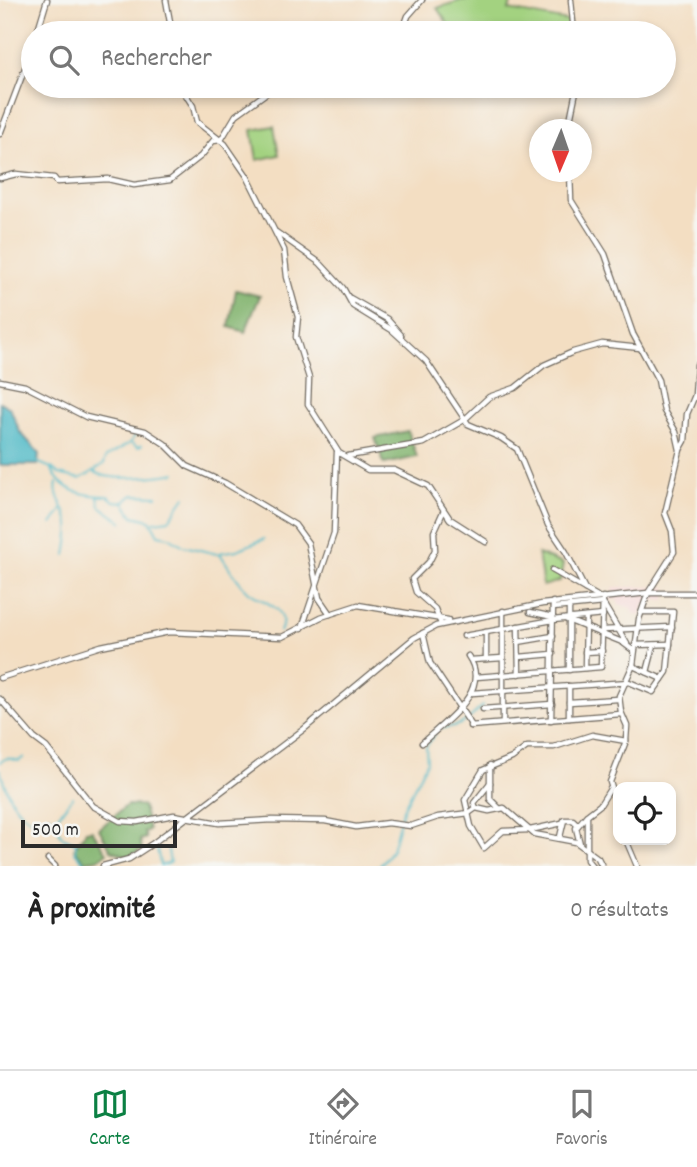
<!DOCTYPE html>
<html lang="fr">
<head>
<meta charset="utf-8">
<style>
  body { margin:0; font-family:Dekko,sans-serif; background:#f6f6f6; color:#222 }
  .controls { position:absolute; right:21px; bottom:21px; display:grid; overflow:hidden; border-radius:14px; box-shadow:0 4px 10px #0003 }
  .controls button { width:63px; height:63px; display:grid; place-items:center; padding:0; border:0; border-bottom:2px solid #e0e0e0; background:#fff; color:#222; font:35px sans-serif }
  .compass { position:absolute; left:529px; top:119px; width:63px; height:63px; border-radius:50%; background:#fff; box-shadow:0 4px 10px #0003; rotate:182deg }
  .scale { position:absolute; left:21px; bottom:18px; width:156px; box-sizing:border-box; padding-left:7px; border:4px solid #2b2b2b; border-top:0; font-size:19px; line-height:24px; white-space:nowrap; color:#2b2b2b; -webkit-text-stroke:5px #f6f6f2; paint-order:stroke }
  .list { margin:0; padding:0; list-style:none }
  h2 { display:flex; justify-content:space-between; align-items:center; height:91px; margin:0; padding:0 28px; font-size:30px }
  h2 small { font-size:23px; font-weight:400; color:#767676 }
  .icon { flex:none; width:38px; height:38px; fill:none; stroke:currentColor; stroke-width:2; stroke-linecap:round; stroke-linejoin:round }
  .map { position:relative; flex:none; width:697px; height:866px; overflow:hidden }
  .search { position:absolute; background:#fff; box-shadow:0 4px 10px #0003; left:21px; right:21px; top:21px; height:77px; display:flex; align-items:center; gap:18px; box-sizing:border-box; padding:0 24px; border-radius:38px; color:#767676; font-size:26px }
  .sheet { height:203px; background:#fff }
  nav { display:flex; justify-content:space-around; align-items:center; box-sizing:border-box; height:98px; border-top:2px solid #e0e0e0; background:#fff; font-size:19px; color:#767676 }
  nav a { display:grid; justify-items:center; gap:4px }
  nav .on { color:#0b8043 }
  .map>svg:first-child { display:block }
</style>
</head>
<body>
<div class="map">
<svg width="697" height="866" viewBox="0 0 697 866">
  <rect width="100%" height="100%" fill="#f6f6f2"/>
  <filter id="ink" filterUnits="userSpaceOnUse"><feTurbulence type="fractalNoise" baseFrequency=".0143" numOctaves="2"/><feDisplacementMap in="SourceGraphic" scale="14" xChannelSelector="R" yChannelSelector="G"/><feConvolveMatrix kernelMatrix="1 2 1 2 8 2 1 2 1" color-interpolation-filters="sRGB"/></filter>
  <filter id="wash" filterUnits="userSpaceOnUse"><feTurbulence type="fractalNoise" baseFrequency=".00686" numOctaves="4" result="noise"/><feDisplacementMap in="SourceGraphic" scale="28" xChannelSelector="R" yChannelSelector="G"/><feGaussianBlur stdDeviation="1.57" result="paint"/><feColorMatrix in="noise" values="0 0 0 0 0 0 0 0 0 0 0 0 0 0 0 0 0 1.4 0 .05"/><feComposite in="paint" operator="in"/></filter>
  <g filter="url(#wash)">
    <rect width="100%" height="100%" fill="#f3dec2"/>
    <polygon fill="#f7d0cf" points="613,587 666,587 666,600 651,600 649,605 644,605 641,615 634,614 631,608 619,604 617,599 606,601 606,596 614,595"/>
    <g fill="#a3d280" stroke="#677e56" stroke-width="2">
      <polygon points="462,0 512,0 509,10 568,21 570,33 454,33 437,8"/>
      <polygon points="274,126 279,155 257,160 252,130"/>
      <polygon points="538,554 563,564 560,581 543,586"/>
    </g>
    <g fill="#82b46e" stroke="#56704c" stroke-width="2">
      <polygon points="236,290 260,296 245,332 229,327"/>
      <polygon points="408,431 417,457 384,464 375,438"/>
      <polygon points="127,805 143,806 149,830 144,832 146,838 140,840 142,849 129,857 111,850 99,829"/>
      <polygon points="92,830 107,853 98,859 84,861 74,849 86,831"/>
    </g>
    <polygon fill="#49b7c5" stroke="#3a7178" stroke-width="2" points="0,402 10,408 20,432 39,453 38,465 0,465"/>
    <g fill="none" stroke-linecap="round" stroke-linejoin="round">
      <g stroke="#49b7c5" stroke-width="2">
        <polyline points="131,443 138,447 142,445"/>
        <path d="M37,462L51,468C61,492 85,496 108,496L114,501L124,502L133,516L150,520L158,535L169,537L184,546L221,555C230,569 237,581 249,592C263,603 291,607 280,632"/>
        <path d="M52,468L59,474L80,479L94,471C106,483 160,476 176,473"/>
        <polyline points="95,470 104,464 106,457 130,443 136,434"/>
        <path d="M57,483C53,496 67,510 69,524C70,535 68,545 66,555"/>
        <polyline points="98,497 100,506 122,522"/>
        <polyline points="124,502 133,495 157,496"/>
        <polyline points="154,522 169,520 185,497"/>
        <polyline points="52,524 63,508"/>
        <polyline points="219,553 237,550 264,539"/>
        <path d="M441,728C465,726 466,721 483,706"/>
        <polyline points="0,762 7,758 19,761 24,757"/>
        <path d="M0,770C6,791 14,813 36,822L50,815L62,837L76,843L75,852L87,866"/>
        <polyline points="55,819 73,797"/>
        <polyline points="157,848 160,864"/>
        <polyline points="160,866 170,863 168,850"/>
        <polyline points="379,866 392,850 403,809 427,762 426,747 435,734"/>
      </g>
    </g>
  </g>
  <g filter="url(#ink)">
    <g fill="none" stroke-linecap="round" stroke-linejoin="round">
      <g stroke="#716a60" stroke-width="7">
        <g id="minor">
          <polyline points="166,0 172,33"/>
          <polyline points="571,0 574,33"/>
          <polyline points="37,33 47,0"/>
          <polyline points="402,33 408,16 422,0"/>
          <polyline points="180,86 193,106 197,122 225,144 247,176 284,250 287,277 298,317 296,337 309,378 308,404 339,453 368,470 394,470 428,486 450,519 486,542"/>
          <polyline points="568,130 577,86"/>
          <polyline points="0,134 33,47"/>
          <polyline points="570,172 571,200 605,254 633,334 658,380 664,411 676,432 680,450 665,513 672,531 674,552 648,593 639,619 633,665 619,696 621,712 627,726 626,741 610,782 618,809"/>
          <polyline points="0,178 16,174 54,178 57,182 108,179 134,185 170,180 201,156 213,141 221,140 236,115 276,86"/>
          <polyline points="276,232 320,263 343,288 353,306 392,330 426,361 468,424 501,438 517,449 548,525 566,552 585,589"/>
          <polyline points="350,298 387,319 401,335"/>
          <polyline points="0,381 25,386 86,417 145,431 165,444 187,466 225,483 295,525 308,543 319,598 330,614"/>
          <polyline points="681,448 685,441 687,414 695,395 697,365"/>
          <polyline points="348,456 424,443 464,420 489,397 515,388 544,365 573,352 602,344 640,348"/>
          <polyline points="552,570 597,596"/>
          <polyline points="604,605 627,644"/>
          <polyline points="553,608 603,603"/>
          <polyline points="503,611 503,723"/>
          <polyline points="530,612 553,617"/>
          <polyline points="565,619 622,642 634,651"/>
          <polyline points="441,624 435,609 416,592 412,579 429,562 435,550 434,532 443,512"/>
          <polyline points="518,626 519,674"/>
          <polyline points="302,628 334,533 337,452"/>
          <polyline points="603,630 672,627"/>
          <polyline points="486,632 486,659"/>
          <polyline points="423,633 430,663 472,726"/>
          <polyline points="464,636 553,620 603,615"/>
          <polyline points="518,642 553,636"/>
          <polyline points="635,645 670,644"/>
          <polyline points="585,652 602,651"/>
          <polyline points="519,657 553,654"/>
          <polyline points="471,660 503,658"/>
          <polyline points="633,666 662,679"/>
          <polyline points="585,668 586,617"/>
          <polyline points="569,670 569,606"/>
          <polyline points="647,672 654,645"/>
          <polyline points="476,677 601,667 603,597"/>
          <polyline points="0,678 101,646 169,632 282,637 321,617 358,605 448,620"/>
          <polyline points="472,693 629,682 653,692 667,672 673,612 642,612"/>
          <polyline points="0,699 34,738 46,747 93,806 120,821 137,822 174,815 219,823 272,820 325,821 356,827 388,823 411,826 438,817 469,813 476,808 489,811 504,808 534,834 576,842 598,858 602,866"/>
          <polyline points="569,702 618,699"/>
          <polyline points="483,709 552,704"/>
          <polyline points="569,718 569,686"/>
          <polyline points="551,720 553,602"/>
          <polyline points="470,726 621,714"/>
          <path d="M422,743C445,721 493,691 468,656"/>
          <polyline points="490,765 490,799 499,808"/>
          <polyline points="476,808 474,803 490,783"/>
          <polyline points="562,823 530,830 503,831 484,848 471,826 465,800 483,770 512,758 527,747 554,747 592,735 626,741"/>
          <polyline points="560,837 564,820 573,820 577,824"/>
          <polyline points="626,840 637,866"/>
          <polyline points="580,844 576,828 586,816"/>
          <polyline points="48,859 55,866"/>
          <polyline points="103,866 129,859 152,844 304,729 414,638 436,626 542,604 648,593 697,593"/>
          <polyline points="592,866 587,860 587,815 600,805 610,789"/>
        </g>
      </g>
      <use href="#minor" stroke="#fff" stroke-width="4.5"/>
    </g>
  </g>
</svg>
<div class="controls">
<button><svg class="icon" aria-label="locate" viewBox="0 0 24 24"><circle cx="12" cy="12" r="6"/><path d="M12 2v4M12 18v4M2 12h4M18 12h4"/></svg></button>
</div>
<svg class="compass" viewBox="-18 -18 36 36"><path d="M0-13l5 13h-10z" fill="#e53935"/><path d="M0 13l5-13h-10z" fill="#767676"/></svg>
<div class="scale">500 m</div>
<div class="search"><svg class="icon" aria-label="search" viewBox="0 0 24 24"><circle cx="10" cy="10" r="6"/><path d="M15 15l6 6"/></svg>Rechercher</div>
</div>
<section class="sheet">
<h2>À proximité<small>0 résultats</small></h2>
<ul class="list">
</ul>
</section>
<nav>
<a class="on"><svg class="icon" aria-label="map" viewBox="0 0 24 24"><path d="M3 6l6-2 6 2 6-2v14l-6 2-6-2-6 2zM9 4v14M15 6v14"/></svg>Carte</a>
<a><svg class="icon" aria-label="directions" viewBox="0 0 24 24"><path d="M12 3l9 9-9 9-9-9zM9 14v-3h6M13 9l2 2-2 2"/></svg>Itinéraire</a>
<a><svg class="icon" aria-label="saved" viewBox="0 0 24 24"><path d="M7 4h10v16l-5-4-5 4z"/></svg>Favoris</a>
</nav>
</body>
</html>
